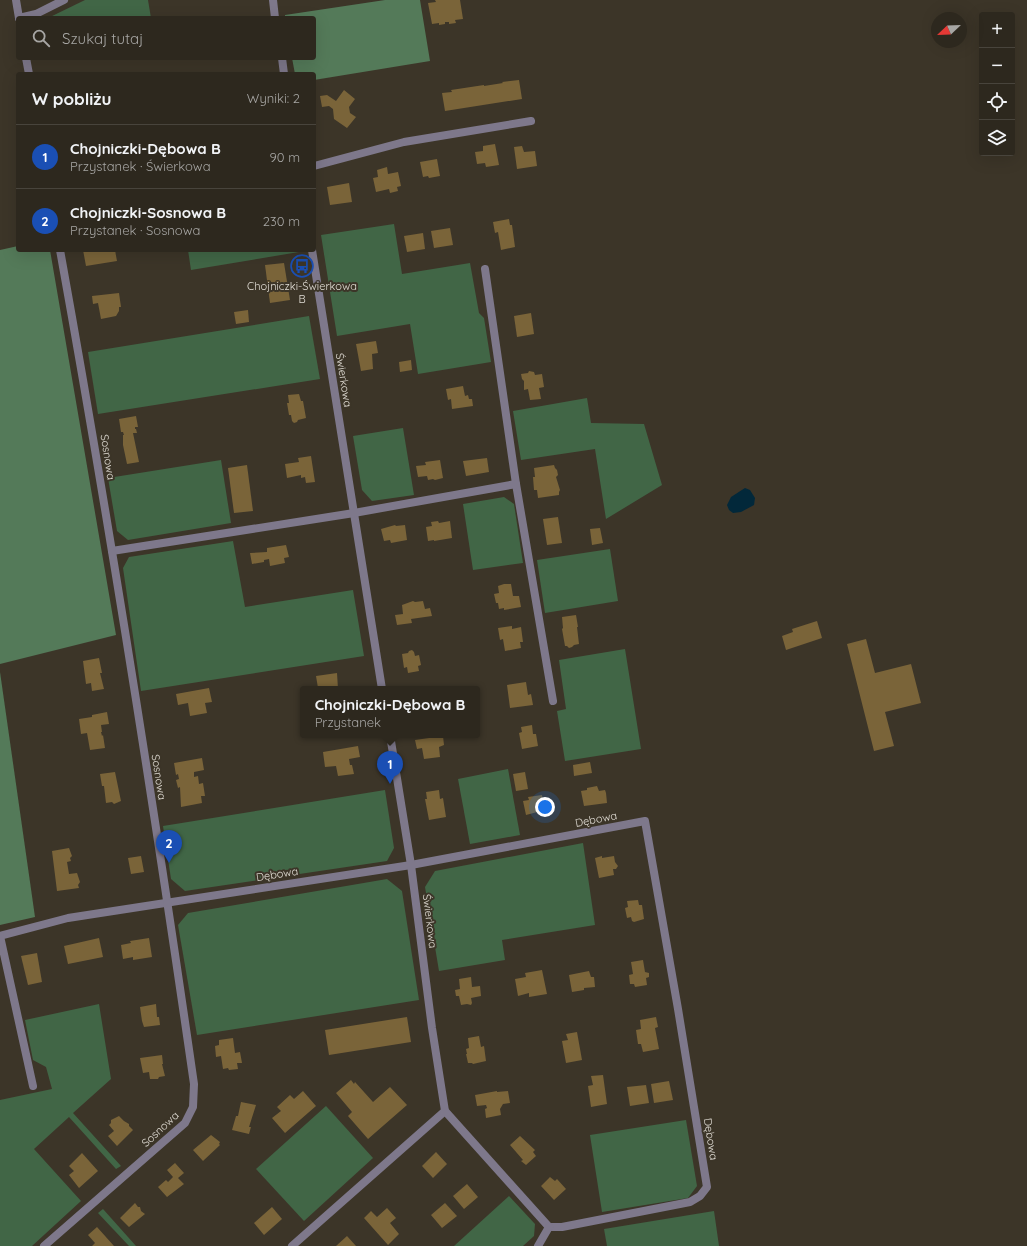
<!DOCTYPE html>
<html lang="pl">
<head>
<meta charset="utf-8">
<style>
  body { margin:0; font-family:Quicksand,sans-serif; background:#39342b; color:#f1f3f6 }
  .controls { position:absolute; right:12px; top:12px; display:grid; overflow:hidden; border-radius:4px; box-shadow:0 4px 16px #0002 }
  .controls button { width:36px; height:36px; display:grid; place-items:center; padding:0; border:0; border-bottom:1px solid #48443c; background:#2d281e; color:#f1f3f6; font:20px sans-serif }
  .compass { position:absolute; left:931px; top:12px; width:36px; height:36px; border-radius:50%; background:#2d281e; box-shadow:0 4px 16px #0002; rotate:247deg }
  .you { position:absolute; left:545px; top:807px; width:14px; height:14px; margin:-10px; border:3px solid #fff; border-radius:50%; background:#1a73e8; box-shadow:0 0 0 6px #1a73e833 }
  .badge { display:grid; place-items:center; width:26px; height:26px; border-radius:50%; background:#f38af2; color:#fff; font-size:13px; font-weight:700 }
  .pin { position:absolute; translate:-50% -33px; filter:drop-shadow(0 1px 2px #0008) }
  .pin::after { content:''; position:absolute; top:21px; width:14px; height:12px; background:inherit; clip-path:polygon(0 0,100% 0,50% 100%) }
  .popup { position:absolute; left:300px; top:686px; width:180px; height:52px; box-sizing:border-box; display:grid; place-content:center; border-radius:4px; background:#2d281e; filter:drop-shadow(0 1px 3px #0005); font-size:13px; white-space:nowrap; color:#a7a6a4 }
  .popup b { font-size:15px; color:#f1f3f6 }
  .popup::after { content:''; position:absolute; left:50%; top:100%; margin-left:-8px; border:8px solid transparent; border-top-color:#2d281e }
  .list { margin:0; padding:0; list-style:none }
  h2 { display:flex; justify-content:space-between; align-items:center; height:52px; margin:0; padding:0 16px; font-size:17px }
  h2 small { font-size:13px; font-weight:400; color:#a7a6a4 }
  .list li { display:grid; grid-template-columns:26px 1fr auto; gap:12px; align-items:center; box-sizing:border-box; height:64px; padding:0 16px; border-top:1px solid #48443c }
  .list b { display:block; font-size:15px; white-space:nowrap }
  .list p { margin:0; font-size:13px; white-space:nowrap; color:#a7a6a4 }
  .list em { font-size:13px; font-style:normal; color:#a7a6a4 }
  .icon { flex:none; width:22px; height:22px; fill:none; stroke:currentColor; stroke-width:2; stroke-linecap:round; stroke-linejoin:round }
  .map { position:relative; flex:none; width:1027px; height:1246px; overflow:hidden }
  .search { position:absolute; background:#2d281e; box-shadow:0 4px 16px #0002; left:16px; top:16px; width:300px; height:44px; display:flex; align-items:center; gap:10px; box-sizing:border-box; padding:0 14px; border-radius:4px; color:#a7a6a4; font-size:15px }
  .panel { position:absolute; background:#2d281e; box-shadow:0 4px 16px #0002; left:16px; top:72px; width:300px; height:180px; border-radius:4px }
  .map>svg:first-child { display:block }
</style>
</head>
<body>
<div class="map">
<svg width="1027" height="1246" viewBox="0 0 1027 1246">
  <rect width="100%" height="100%" fill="#3c3528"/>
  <g fill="#416646">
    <polygon points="85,0 148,0 151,18 48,18"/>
    <polygon points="394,224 402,274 470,263 479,313 484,318 491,362 418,374 410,324 337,336 321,235"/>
    <polygon points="188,250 299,250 299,252 191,270"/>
    <polygon points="309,316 320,379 98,414 88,352"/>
    <polygon points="587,398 591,423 644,424 662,485 606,519 595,449 521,460 513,411"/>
    <polygon points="403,428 414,495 372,501 362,490 353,436"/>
    <polygon points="221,460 231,523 128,540 117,531 108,478"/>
    <polygon points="504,497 514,504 523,563 473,570 463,504"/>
    <polygon points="233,541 245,607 353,590 364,656 141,691 123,568 129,557"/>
    <polygon points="610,549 618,601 545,613 537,560"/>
    <polygon points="625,649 641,749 565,761 557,711 566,709 559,660"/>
    <polygon points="508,769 520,835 470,844 458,779"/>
    <polygon points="385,790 394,848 387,861 185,891 171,879 163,826"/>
    <polygon points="583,843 595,925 502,940 505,960 439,971 425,887 435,871"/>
    <polygon points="387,879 402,891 419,1000 197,1035 178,925 188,913"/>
    <polygon points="99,1004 111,1079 73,1113 121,1166 116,1169 69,1117 34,1149 81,1201 32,1246 0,1246 0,1100 52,1089 46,1067 33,1060 25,1020"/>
    <polygon points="326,1106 373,1158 304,1221 256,1169"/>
    <polygon points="686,1120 697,1186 688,1198 602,1212 590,1135"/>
    <polygon points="509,1196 535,1224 534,1236 523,1246 454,1246"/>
    <polygon points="103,1209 136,1246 129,1246 98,1213"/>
    <polygon points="714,1211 719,1246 607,1246 604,1229"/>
  </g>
  <g fill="#547a59">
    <polygon points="385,0 420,0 430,61 314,80 314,74 295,74 292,58 314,58 314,18 285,18 285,15"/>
    <polygon points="18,246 18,250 50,250 116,635 0,664 0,250"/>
    <polygon points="0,672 35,917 0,925"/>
  </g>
  <polygon fill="#02283a" points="745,488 750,490 755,498 754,505 741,512 733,513 729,510 727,505 731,497"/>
  <g fill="#7a6439">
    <polygon points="435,0 460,0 463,19 455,20 456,23 449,24 449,22 445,22 445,24 439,25 439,23 432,24 428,3 436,2"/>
    <polygon points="519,80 522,99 445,111 442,93 452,92 451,90 484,85 484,86 503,83 502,82"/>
    <polygon points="344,90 355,99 349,107 350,113 356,117 347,128 334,119 333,109 329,106 322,107 320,96 327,95 336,101"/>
    <polygon points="495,144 499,165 486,167 485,163 477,164 475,152 483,151 483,146"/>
    <polygon points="522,146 524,152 535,151 537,166 517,169 514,147"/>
    <polygon points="437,159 440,176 429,178 428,176 423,177 420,162"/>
    <polygon points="387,167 388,174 398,172 401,186 397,187 398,191 390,193 389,189 376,192 373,178 378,177 377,170"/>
    <polygon points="349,183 352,202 330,205 327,187"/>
    <polygon points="509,219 510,225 512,225 515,247 501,250 498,232 495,233 493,222"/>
    <polygon points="450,228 453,245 434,248 431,231"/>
    <polygon points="423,233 425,249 407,252 404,236"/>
    <polygon points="83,250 115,250 117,261 86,266"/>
    <polygon points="284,263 290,300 270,303 265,265"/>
    <polygon points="119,293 121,307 119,307 119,311 116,316 101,319 98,303 93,304 92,296"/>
    <polygon points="248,310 249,322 236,324 234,312"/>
    <polygon points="531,313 534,334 517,337 514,316"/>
    <polygon points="376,341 378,353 372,354 373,369 361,371 356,344"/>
    <polygon points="411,360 412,370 400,372 399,362"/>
    <polygon points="529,371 534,372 535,375 542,374 544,387 539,388 541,399 530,400 528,389 524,390 524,381 522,379 521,374 528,373"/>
    <polygon points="463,386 465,396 468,395 469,399 472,399 473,406 452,409 451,399 448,400 446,389"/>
    <polygon points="299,394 301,401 303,401 306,418 298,420 297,422 294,423 292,421 291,415 289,415 287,403 289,403 288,395"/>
    <polygon points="136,416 138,427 135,427 135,429 136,429 137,433 133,433 139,462 127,464 123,445 123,435 124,435 123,432 121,432 119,419"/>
    <polygon points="311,456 315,482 306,483 305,477 301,478 301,475 287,478 285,464 299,462 298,458"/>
    <polygon points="487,458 489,472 466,476 463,461"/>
    <polygon points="440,460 443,478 435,480 433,479 428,480 427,476 418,477 416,466 426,465 425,462"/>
    <polygon points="247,465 253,511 234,513 228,468"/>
    <polygon points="554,465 555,468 557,470 558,475 556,477 560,490 559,492 559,495 538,498 537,490 534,490 533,477 535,477 534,468"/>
    <polygon points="558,517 562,543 547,545 543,519"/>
    <polygon points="438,521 439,523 450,521 452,538 434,541 434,540 428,541 426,527 432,526 431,522"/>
    <polygon points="395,525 396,526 405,525 407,540 391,543 390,540 384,541 381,529"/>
    <polygon points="600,528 603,543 592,545 590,529"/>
    <polygon points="286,545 289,557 284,558 285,563 270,566 269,559 264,560 264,562 252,564 250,553 267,552 267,548"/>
    <polygon points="504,584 511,584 513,596 519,596 521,607 504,610 504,608 499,609 498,603 496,603 494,594 499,593 498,586"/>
    <polygon points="413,601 415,602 423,601 425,609 430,608 432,616 411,619 412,623 397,625 395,615 403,614 402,605"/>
    <polygon points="576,615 578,627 577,627 579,644 574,645 572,647 569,648 567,646 565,646 562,629 563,628 562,617"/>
    <polygon points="817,621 822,638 786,650 782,636 793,632 792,629"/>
    <polygon points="512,626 512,629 521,627 523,642 520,642 521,648 505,651 503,639 500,640 498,628"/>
    <polygon points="866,639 875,673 911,664 921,703 885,712 894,746 874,751 847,644"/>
    <polygon points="412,650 414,652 415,656 419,655 421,665 418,666 419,671 408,673 407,667 404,668 402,654 408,653 409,651"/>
    <polygon points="99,658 102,673 100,673 104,689 92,691 91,683 86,684 83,661"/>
    <polygon points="337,673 338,689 326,689 326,687 318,688 316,676"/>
    <polygon points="526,682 528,695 531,694 533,705 510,708 507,685"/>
    <polygon points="209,688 212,702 205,703 207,713 190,716 188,703 178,705 176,694"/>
    <polygon points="107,712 109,724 101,725 102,732 101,732 102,736 103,735 105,748 90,750 87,733 81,734 79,719 92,717 92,715"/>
    <polygon points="532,725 533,734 536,734 538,746 522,749 519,733 522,732 521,727"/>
    <polygon points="443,736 444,745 439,747 440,757 424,759 422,748 417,749 415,740"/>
    <polygon points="358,746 360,757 349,759 350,765 352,765 354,774 338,776 336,766 325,767 323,752"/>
    <polygon points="202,758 204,770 194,772 194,777 198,776 199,784 203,783 205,796 201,796 202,803 181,807 180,787 178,788 176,780 179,779 178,774 176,775 174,763"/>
    <polygon points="590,762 592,773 574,776 573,765"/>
    <polygon points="115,772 121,801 114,804 112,802 106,803 104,786 102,786 100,774"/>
    <polygon points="525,772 528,789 516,791 513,774"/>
    <polygon points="597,786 599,791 605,790 606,793 607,803 584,806 581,791 587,790 587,788"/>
    <polygon points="439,790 440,799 443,798 446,817 429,820 425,799 427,799 426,792"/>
    <polygon points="542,795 543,800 545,801 545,810 526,815 523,801 529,800 528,797"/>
    <polygon points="69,848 72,856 70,858 71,861 67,862 69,874 77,873 80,882 78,885 79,888 57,891 52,851"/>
    <polygon points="141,856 144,872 131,874 128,858"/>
    <polygon points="602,856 602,858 614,856 615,862 618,866 616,869 613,869 614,875 599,878 595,858"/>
    <polygon points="638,900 639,905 642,905 644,919 634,922 632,921 631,917 627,918 625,908 628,907 627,901"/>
    <polygon points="99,938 103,957 68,964 64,946"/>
    <polygon points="149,938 152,957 133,960 133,957 123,959 121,945 131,943 130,941"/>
    <polygon points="37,953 42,982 28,985 21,956"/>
    <polygon points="643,960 645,972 649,973 649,977 646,978 647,985 635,987 634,984 630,984 629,975 633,974 631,962"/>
    <polygon points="542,970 547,994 529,997 529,993 518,996 515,979 526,977 525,973"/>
    <polygon points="589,971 591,977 594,977 595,987 584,988 584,990 572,992 569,975"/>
    <polygon points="471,977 472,987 480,986 481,996 471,998 472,1003 471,1005 467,1004 461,1005 459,996 456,996 455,990 460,989 459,979"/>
    <polygon points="156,1004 157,1017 159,1017 160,1025 144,1027 142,1021 140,1007"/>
    <polygon points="407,1017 411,1042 329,1055 325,1030"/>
    <polygon points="656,1017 658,1027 655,1028 659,1049 643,1052 641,1044 638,1044 636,1030 641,1029 640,1020"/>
    <polygon points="577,1032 582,1060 566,1063 562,1041 568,1040 566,1034"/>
    <polygon points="479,1036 481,1047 484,1046 486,1061 473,1064 472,1063 468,1063 466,1054 467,1054 466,1049 469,1048 468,1038"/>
    <polygon points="233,1038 235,1053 240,1052 242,1063 237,1063 238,1069 229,1070 228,1068 223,1069 221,1056 216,1057 215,1046 219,1045 219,1040"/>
    <polygon points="162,1055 163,1064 162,1064 165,1076 159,1077 158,1079 150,1079 149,1072 143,1073 140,1058"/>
    <polygon points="603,1075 607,1104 591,1107 588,1086 593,1085 591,1076"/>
    <polygon points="351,1080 354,1084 355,1082 373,1102 390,1087 407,1105 368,1139 348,1116 352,1112 336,1093"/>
    <polygon points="669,1081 673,1100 654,1103 651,1084"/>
    <polygon points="646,1085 649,1103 630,1106 627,1087"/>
    <polygon points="303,1091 316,1106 285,1133 272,1118 281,1111 277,1107 290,1095 294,1099"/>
    <polygon points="497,1091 497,1092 508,1091 510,1103 503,1104 500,1109 501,1115 486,1118 485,1109 487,1108 486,1105 477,1106 475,1095"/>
    <polygon points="241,1102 256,1105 249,1127 251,1127 249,1134 232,1130 236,1116 238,1116"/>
    <polygon points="119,1116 124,1121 129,1124 129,1126 133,1130 117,1146 108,1136 114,1131 109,1125 111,1123 111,1120"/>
    <polygon points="211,1135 220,1142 219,1144 220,1145 203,1161 193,1150"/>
    <polygon points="520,1136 535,1150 533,1152 536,1156 526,1165 521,1161 523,1160 510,1145"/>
    <polygon points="436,1152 447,1164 433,1178 422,1166"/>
    <polygon points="82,1153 98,1171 79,1188 69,1175 74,1171 69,1166"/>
    <polygon points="175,1163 184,1173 178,1178 184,1184 167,1197 158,1187 166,1180 168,1182 173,1177 167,1170"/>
    <polygon points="550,1177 555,1181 557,1179 566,1189 554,1200 541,1186"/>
    <polygon points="467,1184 478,1197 464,1209 453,1196"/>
    <polygon points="135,1203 138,1207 140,1207 141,1211 145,1214 129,1227 120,1218"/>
    <polygon points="445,1203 457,1216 442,1228 431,1215"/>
    <polygon points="272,1207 282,1219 264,1235 254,1223"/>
    <polygon points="387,1208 396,1218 390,1223 399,1234 388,1245 364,1218 371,1211 377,1217"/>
    <polygon points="97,1227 114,1246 92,1246 95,1243 88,1235"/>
    <polygon points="347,1236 356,1246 336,1246"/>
  </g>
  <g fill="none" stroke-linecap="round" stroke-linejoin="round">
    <g stroke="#7e788b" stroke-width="8">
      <polyline points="16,0 19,18"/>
      <polyline points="273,0 275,18"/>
      <polyline points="19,18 36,14 64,0"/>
      <polyline points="26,58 29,74"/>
      <polyline points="282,58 284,74"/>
      <polyline points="314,166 404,142 531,121"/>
      <polyline points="312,250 382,689"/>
      <polyline points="485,269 516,484 553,701"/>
      <polyline points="112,551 354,513 516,484"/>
      <polyline points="0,936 68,918 411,865 645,821 678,1009 707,1187 700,1196 690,1202 562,1227 549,1227"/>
      <polyline points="0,936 33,1086"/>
      <polyline points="445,1111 549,1227"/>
      <path d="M44,1246L185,1123L193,1107L194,1084C154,806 110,527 60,250"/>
      <polyline points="292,1246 445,1111 432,1028 411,865 390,735"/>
      <polyline points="538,1246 549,1227"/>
    </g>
  </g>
  <defs>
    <g id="bus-ring" transform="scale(1.15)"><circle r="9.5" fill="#3c3528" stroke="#1a4fb4" stroke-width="1.5"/><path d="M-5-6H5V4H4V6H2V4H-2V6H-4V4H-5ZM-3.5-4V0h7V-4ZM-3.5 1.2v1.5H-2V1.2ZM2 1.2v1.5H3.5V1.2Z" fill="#1a4fb4"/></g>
  </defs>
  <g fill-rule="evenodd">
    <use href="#bus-ring" x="302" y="266"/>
  </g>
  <g text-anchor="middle" stroke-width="4" stroke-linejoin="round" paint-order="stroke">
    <g font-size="11" fill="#e0dcd4" stroke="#3c3528">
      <text x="302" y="290">Chojniczki-Świerkowa<tspan x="302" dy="13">B</tspan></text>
    </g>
    <g font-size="11" fill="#e0dcd4" stroke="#3c3528">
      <text transform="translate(344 380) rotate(81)" y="4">Świerkowa</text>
      <text transform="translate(108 457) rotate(81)" y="4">Sosnowa</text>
      <text transform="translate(159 777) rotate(81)" y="4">Sosnowa</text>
      <text transform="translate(596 819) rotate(-11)" y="4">Dębowa</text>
      <text transform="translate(277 874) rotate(-9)" y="4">Dębowa</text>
      <text transform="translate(430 921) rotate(83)" y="4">Świerkowa</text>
      <text transform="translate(160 1129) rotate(-43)" y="4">Sosnowa</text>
      <text transform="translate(711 1139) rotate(81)" y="4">Dębowa</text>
    </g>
  </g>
</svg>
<div class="controls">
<button>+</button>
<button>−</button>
<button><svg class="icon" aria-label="locate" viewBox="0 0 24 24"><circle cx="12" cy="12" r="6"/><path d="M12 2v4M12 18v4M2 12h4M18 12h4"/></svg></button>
<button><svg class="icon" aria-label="layers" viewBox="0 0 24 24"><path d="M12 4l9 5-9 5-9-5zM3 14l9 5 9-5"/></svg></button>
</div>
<svg class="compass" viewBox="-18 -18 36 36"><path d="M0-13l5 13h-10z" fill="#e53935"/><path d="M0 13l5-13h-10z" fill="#a7a6a4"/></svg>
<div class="you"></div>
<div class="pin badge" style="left:390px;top:784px;background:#1a4fb4">1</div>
<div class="popup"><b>Chojniczki-Dębowa B</b>Przystanek</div>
<div class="pin badge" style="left:169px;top:863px;background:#1a4fb4">2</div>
<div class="search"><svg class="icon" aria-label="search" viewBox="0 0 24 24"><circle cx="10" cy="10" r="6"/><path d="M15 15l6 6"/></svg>Szukaj tutaj</div>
<section class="panel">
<h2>W pobliżu<small>Wyniki: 2</small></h2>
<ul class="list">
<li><span class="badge" style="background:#1a4fb4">1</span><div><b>Chojniczki-Dębowa B</b><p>Przystanek · Świerkowa</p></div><em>90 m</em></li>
<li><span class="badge" style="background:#1a4fb4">2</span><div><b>Chojniczki-Sosnowa B</b><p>Przystanek · Sosnowa</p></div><em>230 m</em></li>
</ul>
</section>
</div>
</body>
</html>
